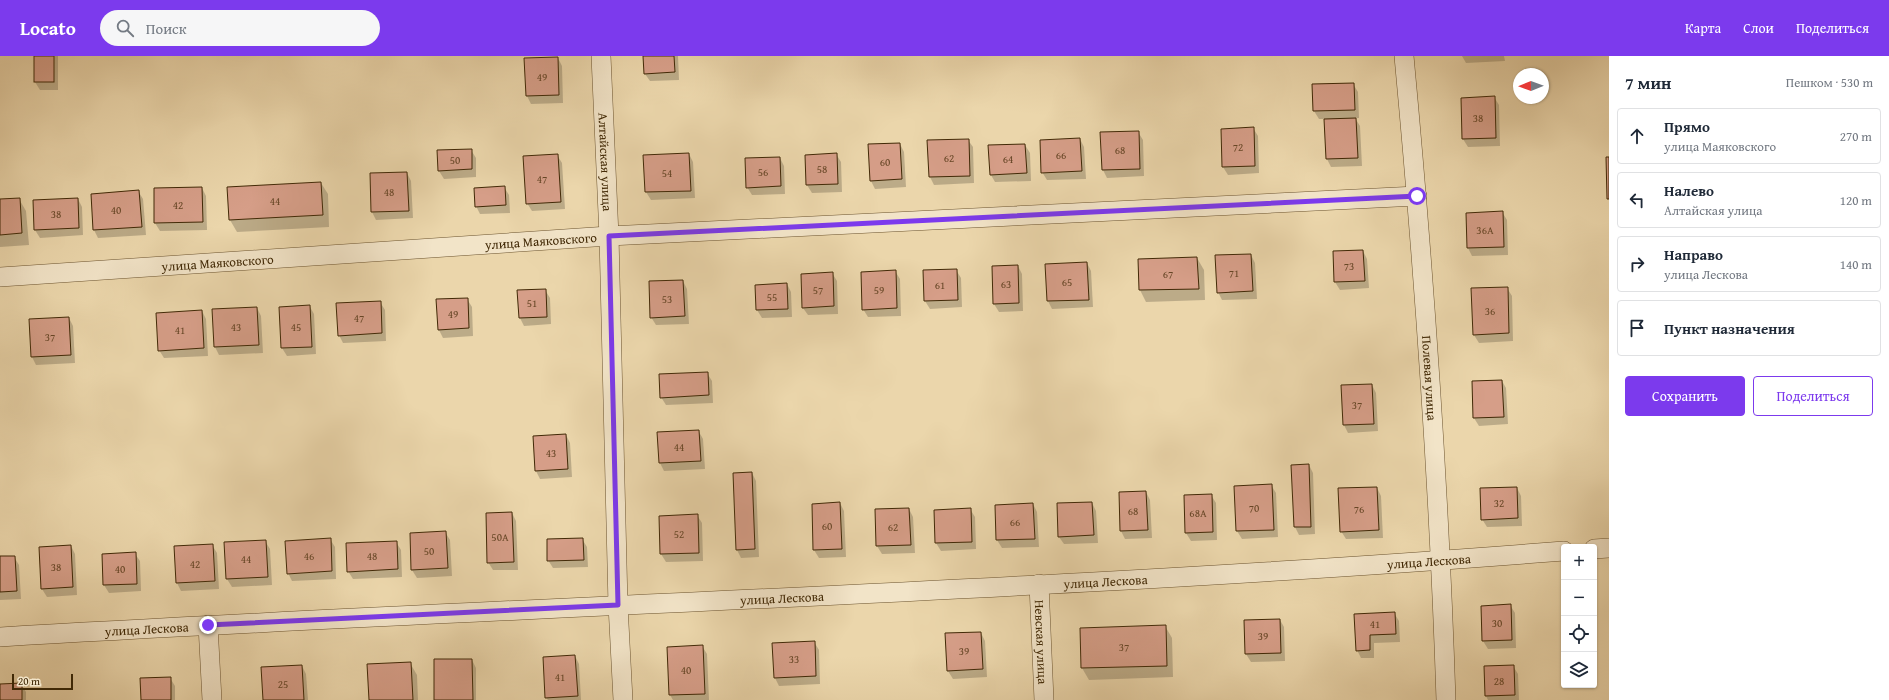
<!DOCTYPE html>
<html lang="ru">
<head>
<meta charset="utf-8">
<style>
  body { margin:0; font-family:"Gentium Book Plus",serif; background:#f6f6f7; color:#1f2937 }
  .controls { position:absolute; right:12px; bottom:12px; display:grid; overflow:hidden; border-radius:4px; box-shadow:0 1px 3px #0004 }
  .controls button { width:36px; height:36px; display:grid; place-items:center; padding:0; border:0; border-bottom:1px solid #e0e1e3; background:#fff; color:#1f2937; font:20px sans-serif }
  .compass { position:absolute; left:1513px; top:12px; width:36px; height:36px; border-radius:50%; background:#fff; box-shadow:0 1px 3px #0004; rotate:269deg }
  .scale { position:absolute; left:12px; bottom:10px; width:61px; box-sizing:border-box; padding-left:4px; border:2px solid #412906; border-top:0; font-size:11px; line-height:14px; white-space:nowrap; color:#412906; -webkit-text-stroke:3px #f2e4c8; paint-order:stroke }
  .stop { position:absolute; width:12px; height:12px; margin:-9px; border:3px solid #7c3aed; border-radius:50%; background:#fff }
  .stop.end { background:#7c3aed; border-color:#fff; box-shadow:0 1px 4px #0008 }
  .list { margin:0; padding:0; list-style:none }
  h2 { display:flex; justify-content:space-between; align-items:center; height:52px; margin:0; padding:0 16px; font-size:17px }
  h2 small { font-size:13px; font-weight:400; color:#747a83 }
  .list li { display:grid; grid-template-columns:26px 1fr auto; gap:12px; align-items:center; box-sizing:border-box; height:56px; margin:0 8px 8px; padding:0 8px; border:1px solid #e0e1e3; border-radius:4px }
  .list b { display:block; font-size:15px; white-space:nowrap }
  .list p { margin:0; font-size:13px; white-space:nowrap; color:#747a83 }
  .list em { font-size:13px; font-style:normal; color:#747a83 }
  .actions { display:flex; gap:8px; padding:12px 16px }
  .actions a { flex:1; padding:9px 0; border:1px solid #7c3aed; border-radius:4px; text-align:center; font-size:14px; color:#7c3aed }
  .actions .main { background:#7c3aed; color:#fff }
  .icon { flex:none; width:22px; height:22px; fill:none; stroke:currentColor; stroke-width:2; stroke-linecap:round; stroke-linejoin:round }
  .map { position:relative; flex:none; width:1609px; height:644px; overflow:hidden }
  header { display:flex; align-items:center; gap:24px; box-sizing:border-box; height:56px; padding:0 20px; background:#7c3aed; color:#fff }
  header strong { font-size:19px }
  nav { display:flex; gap:22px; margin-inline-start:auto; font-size:14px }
  .search { width:280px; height:36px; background:#f6f6f7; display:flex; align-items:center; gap:10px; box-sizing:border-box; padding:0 14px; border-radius:22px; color:#747a83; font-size:15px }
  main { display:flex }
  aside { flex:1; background:#fff }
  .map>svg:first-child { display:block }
</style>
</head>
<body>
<header>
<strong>Locato</strong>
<div class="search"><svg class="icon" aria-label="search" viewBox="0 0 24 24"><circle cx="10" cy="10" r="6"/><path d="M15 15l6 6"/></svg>Поиск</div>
<nav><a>Карта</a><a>Слои</a><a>Поделиться</a></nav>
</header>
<main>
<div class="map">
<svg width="1609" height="644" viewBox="0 0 1609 644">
  <rect width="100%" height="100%" fill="#ebd6ab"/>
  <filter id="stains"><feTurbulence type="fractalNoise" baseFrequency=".005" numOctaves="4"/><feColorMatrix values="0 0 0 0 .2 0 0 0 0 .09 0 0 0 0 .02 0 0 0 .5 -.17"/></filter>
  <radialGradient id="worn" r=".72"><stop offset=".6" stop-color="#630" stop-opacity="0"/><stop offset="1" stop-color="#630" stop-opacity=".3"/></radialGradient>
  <g fill="#0003">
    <polygon points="35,0 58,0 58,34 40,34 35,26"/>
    <polygon points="644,0 678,0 679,24 650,25 645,18"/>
    <polygon points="1462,0 1504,0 1505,5 1466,7"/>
    <polygon points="558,2 562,10 563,47 531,48 527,40 525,3"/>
    <polygon points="1353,28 1358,36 1359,62 1355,62 1360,70 1362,110 1331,111 1327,103 1325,63 1319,63 1314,55"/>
    <polygon points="1494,41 1499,49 1500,90 1468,91 1463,83 1462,42"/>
    <polygon points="1253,72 1258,80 1259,117 1228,119 1223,111"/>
    <polygon points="1138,76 1143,84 1144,120 1107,122 1103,114"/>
    <polygon points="1080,83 1084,91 1086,123 1047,124 1042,116"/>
    <polygon points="968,84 973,91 974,127 934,129 930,121 928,85"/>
    <polygon points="900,88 904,96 906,131 875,133 871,125"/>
    <polygon points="1025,89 1030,97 1031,125 995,126 991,119"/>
    <polygon points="471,94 476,102 476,121 444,123 439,115"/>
    <polygon points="689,98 693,106 695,142 651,144 646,136 644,100"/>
    <polygon points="836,98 841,106 842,136 812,137 807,129"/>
    <polygon points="557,99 562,107 565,153 532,155 527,147"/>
    <polygon points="780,102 784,110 785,138 752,139 747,131"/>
    <polygon points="407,117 411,125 413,162 376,164 372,156"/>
    <polygon points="321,127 328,138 329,171 237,176 230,164"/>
    <polygon points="504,131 509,139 510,157 480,158 476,150"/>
    <polygon points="202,132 206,140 207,174 160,175 155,167"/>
    <polygon points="138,135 143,143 146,179 98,182 94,174 92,139"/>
    <polygon points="19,143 26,155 29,189 0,191 0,144"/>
    <polygon points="78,143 82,151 83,179 40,182 35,174"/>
    <polygon points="1502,156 1507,164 1508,199 1472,200 1468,192 1467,157"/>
    <polygon points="1363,195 1367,203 1369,232 1340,234 1335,226"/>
    <polygon points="1251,199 1255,207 1257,243 1222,244 1218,236"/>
    <polygon points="1197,202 1204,214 1205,244 1146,246 1140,234 1139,204"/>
    <polygon points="1087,207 1091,215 1093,251 1052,253 1048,245 1046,209"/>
    <polygon points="1018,210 1022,218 1023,255 999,256 994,248"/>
    <polygon points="956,214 961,222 962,251 930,253 925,245"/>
    <polygon points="895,215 900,223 901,260 868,261 863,253"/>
    <polygon points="832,217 837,225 838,258 808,259 803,252"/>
    <polygon points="683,225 687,233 689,268 656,269 651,261"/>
    <polygon points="787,228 791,236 792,261 762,262 757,254 756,230"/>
    <polygon points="1507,232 1512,240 1513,285 1479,287 1474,279"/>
    <polygon points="545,234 550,242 551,268 524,270 520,262"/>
    <polygon points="467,243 472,251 473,280 443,282 439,274 437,244"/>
    <polygon points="380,246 385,254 386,285 343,287 339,279"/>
    <polygon points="310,251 314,258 316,298 287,300 282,292 280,252"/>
    <polygon points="257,252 261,260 263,297 219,299 215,291"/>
    <polygon points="202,255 206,263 208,300 164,302 159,294"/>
    <polygon points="69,262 73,270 75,307 36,309 32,301 30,264"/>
    <polygon points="707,317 712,325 713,347 666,349 661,341"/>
    <polygon points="1502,325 1506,332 1508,368 1479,370 1474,362"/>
    <polygon points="1372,329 1376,337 1378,375 1348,377 1344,369"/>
    <polygon points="699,376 703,383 705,413 664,415 660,407"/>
    <polygon points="566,379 570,387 572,421 540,423 536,415"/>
    <polygon points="1309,409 1313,417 1315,478 1299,479 1295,471 1292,410"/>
    <polygon points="752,417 756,425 759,501 741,502 737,494"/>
    <polygon points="1271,429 1276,437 1278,481 1242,483 1237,475"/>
    <polygon points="1377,432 1381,440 1383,482 1346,483 1341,475"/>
    <polygon points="1517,432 1521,440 1522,470 1487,471 1482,463"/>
    <polygon points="1146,436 1150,444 1152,482 1125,483 1121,475 1120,437"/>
    <polygon points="1211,439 1216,447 1217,484 1191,485 1186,477"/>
    <polygon points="840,447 844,455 846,501 819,502 814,494 813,449"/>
    <polygon points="1092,447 1096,455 1098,487 1064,488 1059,481"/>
    <polygon points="1033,448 1037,456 1039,491 1002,492 997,484 996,450"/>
    <polygon points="909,453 913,461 915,497 882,498 877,490"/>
    <polygon points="970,453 975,461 976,493 941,495 936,487"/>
    <polygon points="512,457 516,465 518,514 493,514 488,506"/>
    <polygon points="697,459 702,467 703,505 666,506 661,498 660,460"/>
    <polygon points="445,476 450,484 452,520 417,522 412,514"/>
    <polygon points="330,483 335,491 336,523 292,525 288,517"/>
    <polygon points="582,483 587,491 588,511 553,512 548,504"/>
    <polygon points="265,485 270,493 272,529 232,531 227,523"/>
    <polygon points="396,486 401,494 402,521 353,523 348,515"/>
    <polygon points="212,489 217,497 219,533 181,535 177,527"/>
    <polygon points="71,490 75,498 77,539 47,541 42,533"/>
    <polygon points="135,498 140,505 141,535 109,537 104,529"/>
    <polygon points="0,501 14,501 19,509 21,543 0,544"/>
    <polygon points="1510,549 1515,557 1516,592 1488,593 1483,585"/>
    <polygon points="1394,557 1399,565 1400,586 1374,587 1374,602 1361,602 1357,594 1355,559"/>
    <polygon points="1280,564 1284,571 1285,605 1251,606 1246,598"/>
    <polygon points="1165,570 1172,582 1173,621 1089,624 1082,612"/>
    <polygon points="981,577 985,585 987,621 953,623 948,615"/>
    <polygon points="814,586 819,594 820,628 779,630 775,622"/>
    <polygon points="702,590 707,598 709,644 673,644 670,639"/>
    <polygon points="575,600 579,608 581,644 548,644 546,642"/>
    <polygon points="472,604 476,612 476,644 435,644"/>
    <polygon points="410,607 417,619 418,644 370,644"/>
    <polygon points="302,610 306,618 308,644 264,644"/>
    <polygon points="1513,610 1518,618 1519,644 1488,644 1486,640 1485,611"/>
    <polygon points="170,622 175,630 175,644 142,644"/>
    <polygon points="21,628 26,636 26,644 0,644 0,629"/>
  </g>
  <g fill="#d69e88" stroke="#412906">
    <rect x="34" y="0" width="20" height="26"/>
    <polygon points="643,0 674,0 675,16 644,18"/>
    <polygon points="558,1 559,39 526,40 524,2"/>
    <polygon points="1354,27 1355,54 1313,55 1312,28"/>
    <polygon points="1495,40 1496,82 1462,83 1461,42"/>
    <polygon points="1356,62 1358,102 1326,103 1324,63"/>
    <polygon points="1254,71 1255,110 1222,111 1221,73"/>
    <polygon points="1139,75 1140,113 1102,114 1100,76"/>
    <polygon points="1080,82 1082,115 1041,117 1040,84"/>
    <polygon points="969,83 970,120 929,121 927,84"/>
    <polygon points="900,87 902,123 870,125 868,88"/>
    <polygon points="1025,88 1027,117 990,119 988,89"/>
    <polygon points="472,93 472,113 438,115 437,94"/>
    <polygon points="689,97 691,135 645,136 643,99"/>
    <polygon points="837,97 838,128 806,129 805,99"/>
    <polygon points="558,98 561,146 526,148 523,100"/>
    <polygon points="780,101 781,130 746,132 745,102"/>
    <polygon points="1606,101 1609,101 1609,143 1607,143"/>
    <polygon points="407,116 409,155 371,156 370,117"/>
    <polygon points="321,126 323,159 229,164 227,131"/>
    <polygon points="505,130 506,149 475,151 474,132"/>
    <polygon points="202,131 203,166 154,167 154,132"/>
    <polygon points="139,134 142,171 93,174 91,138"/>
    <polygon points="20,142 22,177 0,179 0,143"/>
    <polygon points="78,142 79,172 34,174 33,144"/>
    <polygon points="1503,155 1504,191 1467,192 1466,157"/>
    <polygon points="1363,194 1365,225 1334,226 1333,195"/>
    <polygon points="1251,198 1253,235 1217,237 1215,199"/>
    <polygon points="1197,201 1199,233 1139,234 1138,203"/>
    <polygon points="1087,206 1089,244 1047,245 1045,208"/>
    <polygon points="1018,209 1019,247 993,248 992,210"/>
    <polygon points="957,213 958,244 924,245 923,214"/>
    <polygon points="896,214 897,252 862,254 861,216"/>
    <polygon points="833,216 834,250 802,252 801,218"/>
    <polygon points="683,224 685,260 650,262 649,225"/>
    <polygon points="787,227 788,253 756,254 755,229"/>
    <polygon points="1508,231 1509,277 1473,279 1471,232"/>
    <polygon points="546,233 547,261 519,262 517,234"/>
    <polygon points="468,242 469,272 438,274 436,243"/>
    <polygon points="381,245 382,277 338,280 336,247"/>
    <polygon points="310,249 312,291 281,292 279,251"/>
    <polygon points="257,251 259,289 214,291 212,253"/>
    <polygon points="202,254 204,292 158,295 156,257"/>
    <polygon points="69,261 71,299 31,301 29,263"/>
    <polygon points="708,316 709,339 660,342 659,318"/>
    <polygon points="1502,324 1504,361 1473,362 1472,325"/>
    <polygon points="1372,328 1374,368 1343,369 1341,329"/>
    <polygon points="699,374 701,405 659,407 657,376"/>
    <polygon points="566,378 568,413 535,415 533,380"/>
    <polygon points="1309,408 1311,471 1294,471 1291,409"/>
    <polygon points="752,416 755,493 736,494 733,417"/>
    <polygon points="1272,428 1274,474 1236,475 1234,430"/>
    <polygon points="1377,431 1379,474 1340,476 1338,432"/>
    <polygon points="1517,431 1518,462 1481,464 1480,432"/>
    <polygon points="1146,435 1148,474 1120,475 1119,436"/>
    <polygon points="1212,438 1213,476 1185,477 1184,439"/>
    <polygon points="840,446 842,493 813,494 812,448"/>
    <polygon points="1092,446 1094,479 1058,481 1057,447"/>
    <polygon points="1033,447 1035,483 996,484 995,449"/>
    <polygon points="909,452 911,489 876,490 875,453"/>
    <polygon points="971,452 972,486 935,487 934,454"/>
    <polygon points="512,456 514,506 487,507 486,457"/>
    <polygon points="698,458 699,497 660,498 659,460"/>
    <polygon points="446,475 448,512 411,514 410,477"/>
    <polygon points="331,482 332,515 287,518 285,485"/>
    <polygon points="583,482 584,504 547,505 547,483"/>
    <polygon points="266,484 268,521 226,523 224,486"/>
    <polygon points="397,485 398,513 347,516 346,487"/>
    <polygon points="213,488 215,525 176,527 174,490"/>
    <polygon points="71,489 73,531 41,533 39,491"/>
    <polygon points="136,496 137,528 103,529 102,498"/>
    <polygon points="0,500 15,500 17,535 0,536"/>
    <polygon points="1511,548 1512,584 1482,585 1481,550"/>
    <polygon points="1395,556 1396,578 1370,579 1370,594 1356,595 1354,558"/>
    <polygon points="1280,563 1281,597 1245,598 1244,564"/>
    <polygon points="1166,569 1167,610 1081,612 1080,572"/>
    <polygon points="981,576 983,613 947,615 945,577"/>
    <polygon points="815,585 816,620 774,622 772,587"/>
    <polygon points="703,589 705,638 669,639 667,591"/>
    <polygon points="575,599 578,640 545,642 543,601"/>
    <polygon points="434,603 472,603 473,644 434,644"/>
    <polygon points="411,606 413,644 369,644 367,608"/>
    <polygon points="302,609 304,644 263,644 261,611"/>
    <polygon points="1514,609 1515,639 1485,640 1484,610"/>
    <polygon points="171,621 171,644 141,644 140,622"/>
    <polygon points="22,627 22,644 0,644 0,628"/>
  </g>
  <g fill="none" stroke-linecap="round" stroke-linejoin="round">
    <g stroke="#6c542f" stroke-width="20">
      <g id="minor">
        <path id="s1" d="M601,0L609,180L618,549L623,644"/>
        <path id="s2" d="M1404,0C1424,214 1439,429 1446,644"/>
        <path id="s3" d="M0,221L609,180L1417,140"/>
        <polyline points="1594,493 1609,492"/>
        <path id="s4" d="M1039,528L1044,644"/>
        <polyline points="208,569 212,644"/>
        <path id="s5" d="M0,581C521,550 1043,536 1564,495"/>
      </g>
    </g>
    <use href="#minor" stroke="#f2e4c8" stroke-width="19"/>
  </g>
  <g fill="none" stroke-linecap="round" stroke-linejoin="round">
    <polyline stroke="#7c3aed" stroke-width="5" points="208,569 618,549 609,180 1417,140"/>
  </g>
  <g text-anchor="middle" stroke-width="4" stroke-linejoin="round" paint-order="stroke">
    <g font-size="11" fill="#664626">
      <text x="542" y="25">49</text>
      <text x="1478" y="66">38</text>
      <text x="1238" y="95">72</text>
      <text x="1120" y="98">68</text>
      <text x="1061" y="103">66</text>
      <text x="949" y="106">62</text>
      <text x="1008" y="107">64</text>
      <text x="455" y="108">50</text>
      <text x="885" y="110">60</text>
      <text x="822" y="117">58</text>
      <text x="763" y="120">56</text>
      <text x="667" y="121">54</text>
      <text x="542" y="127">47</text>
      <text x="389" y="140">48</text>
      <text x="275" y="149">44</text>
      <text x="178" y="153">42</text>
      <text x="116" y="158">40</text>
      <text x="56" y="162">38</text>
      <text x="1485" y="178">36А</text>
      <text x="1349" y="214">73</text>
      <text x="1234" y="221">71</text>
      <text x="1168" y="222">67</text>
      <text x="1067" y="230">65</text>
      <text x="1006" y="232">63</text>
      <text x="940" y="233">61</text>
      <text x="818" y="238">57</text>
      <text x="879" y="238">59</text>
      <text x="772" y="245">55</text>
      <text x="667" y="247">53</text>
      <text x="532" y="251">51</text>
      <text x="1490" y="259">36</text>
      <text x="453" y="262">49</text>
      <text x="359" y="266">47</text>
      <text x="236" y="275">43</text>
      <text x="296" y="275">45</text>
      <text x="180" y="278">41</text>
      <text x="50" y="285">37</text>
      <text x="1357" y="353">37</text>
      <text x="679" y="395">44</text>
      <text x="551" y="401">43</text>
      <text x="1499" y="451">32</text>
      <text x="1254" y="456">70</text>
      <text x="1359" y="457">76</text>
      <text x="1133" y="459">68</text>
      <text x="1198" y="461">68А</text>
      <text x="1015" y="470">66</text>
      <text x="827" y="474">60</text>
      <text x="893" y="475">62</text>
      <text x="679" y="482">52</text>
      <text x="500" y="485">50А</text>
      <text x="429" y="499">50</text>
      <text x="309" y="504">46</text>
      <text x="372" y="504">48</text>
      <text x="246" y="507">44</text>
      <text x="195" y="512">42</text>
      <text x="56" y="515">38</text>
      <text x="120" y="517">40</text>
      <text x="1497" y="571">30</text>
      <text x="1375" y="572">41</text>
      <text x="1263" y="584">39</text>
      <text x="1124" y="595">37</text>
      <text x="964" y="599">39</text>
      <text x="794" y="607">33</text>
      <text x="686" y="618">40</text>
      <text x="560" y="625">41</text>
      <text x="1499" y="629">28</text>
      <text x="283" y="632">25</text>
    </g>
    <g font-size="13" fill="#412906" stroke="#f2e4c8">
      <text dy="5" stroke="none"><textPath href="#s1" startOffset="106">Алтайская улица</textPath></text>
      <text dy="5" stroke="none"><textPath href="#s3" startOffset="542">улица Маяковского</textPath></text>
      <text dy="5" stroke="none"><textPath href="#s3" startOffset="218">улица Маяковского</textPath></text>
      <text dy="5" stroke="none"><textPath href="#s2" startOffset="323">Полевая улица</textPath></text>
      <text dy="5" stroke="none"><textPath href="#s5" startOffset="1431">улица Лескова</textPath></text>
      <text dy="5" stroke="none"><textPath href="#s5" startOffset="1107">улица Лескова</textPath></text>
      <text dy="5" stroke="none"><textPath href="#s5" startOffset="783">улица Лескова</textPath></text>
      <text dy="5" stroke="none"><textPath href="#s5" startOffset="147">улица Лескова</textPath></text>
      <text dy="5" stroke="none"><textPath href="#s4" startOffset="58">Невская улица</textPath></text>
    </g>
  </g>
  <rect width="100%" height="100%" filter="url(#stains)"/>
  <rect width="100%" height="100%" fill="url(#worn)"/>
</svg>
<div class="controls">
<button>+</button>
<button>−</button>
<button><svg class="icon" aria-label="locate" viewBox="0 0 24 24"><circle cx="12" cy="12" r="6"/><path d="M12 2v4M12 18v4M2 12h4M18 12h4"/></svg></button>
<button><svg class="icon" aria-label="layers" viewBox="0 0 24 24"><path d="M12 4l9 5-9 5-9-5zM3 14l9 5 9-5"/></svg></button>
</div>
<svg class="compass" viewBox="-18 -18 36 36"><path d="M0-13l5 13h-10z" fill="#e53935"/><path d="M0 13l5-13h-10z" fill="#747a83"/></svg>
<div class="scale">20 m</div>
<div class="stop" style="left:1417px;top:140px"></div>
<div class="stop end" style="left:208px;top:569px"></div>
</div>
<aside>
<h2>7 мин<small>Пешком · 530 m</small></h2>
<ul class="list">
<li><svg class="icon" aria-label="ahead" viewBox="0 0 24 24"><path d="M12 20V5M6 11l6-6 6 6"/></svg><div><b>Прямо</b><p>улица Маяковского</p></div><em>270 m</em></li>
<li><svg class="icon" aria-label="left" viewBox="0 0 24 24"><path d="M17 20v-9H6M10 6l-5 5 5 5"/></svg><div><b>Налево</b><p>Алтайская улица</p></div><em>120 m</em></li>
<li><svg class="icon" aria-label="right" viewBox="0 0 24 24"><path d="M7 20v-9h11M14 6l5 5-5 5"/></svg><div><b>Направо</b><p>улица Лескова</p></div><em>140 m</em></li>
<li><svg class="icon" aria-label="arrive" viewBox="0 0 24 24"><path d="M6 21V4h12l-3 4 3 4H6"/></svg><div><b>Пункт назначения</b></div></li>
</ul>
<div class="actions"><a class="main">Сохранить</a><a>Поделиться</a></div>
</aside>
</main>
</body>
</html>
